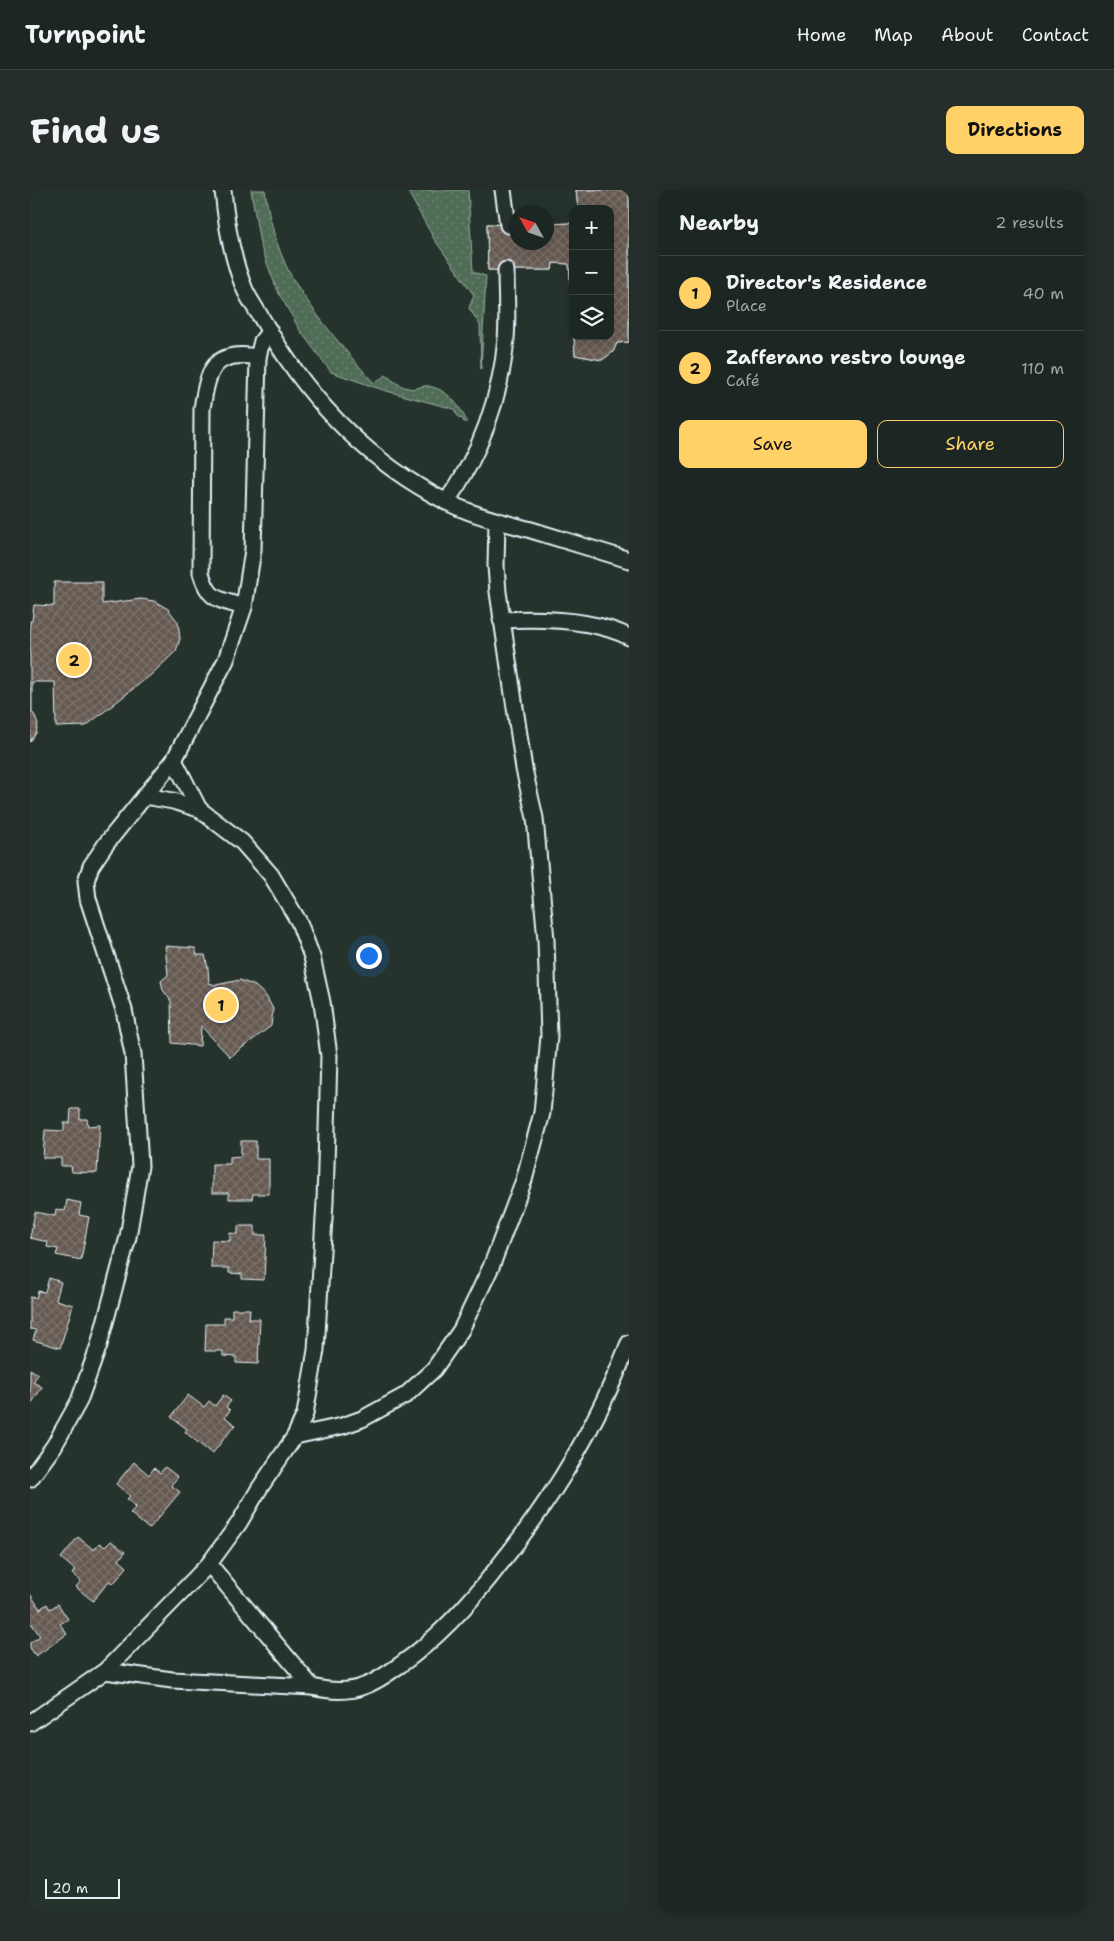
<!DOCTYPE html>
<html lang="en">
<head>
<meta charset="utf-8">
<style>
  body { margin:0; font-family:"Shantell Sans",sans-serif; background:#252e2a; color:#f1f3f6 }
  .controls { position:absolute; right:15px; top:15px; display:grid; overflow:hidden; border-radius:10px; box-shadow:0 2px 12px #0003 }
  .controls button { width:45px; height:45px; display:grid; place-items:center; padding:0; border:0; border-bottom:1px solid #3a4340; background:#1c2622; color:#f1f3f6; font:25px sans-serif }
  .compass { position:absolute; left:479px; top:15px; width:45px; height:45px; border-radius:50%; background:#1c2622; box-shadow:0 2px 12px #0003; rotate:310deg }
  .scale { position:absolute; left:15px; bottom:12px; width:75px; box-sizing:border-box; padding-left:5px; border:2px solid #e8f1f8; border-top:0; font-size:14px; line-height:18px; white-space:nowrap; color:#e8f1f8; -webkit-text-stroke:4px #26332d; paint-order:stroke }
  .you { position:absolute; left:338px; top:765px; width:18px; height:18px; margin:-12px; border:4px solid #fff; border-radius:50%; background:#1a73e8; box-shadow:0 0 0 8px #1a73e833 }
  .badge { display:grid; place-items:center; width:32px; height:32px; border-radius:50%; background:#ffd166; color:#111; font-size:16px; font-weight:700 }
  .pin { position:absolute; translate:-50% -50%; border:2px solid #fff; box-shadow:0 1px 5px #0006 }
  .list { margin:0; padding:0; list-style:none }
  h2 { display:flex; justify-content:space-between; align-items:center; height:65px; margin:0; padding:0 20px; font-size:21px }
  h2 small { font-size:16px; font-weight:400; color:#a0a5a5 }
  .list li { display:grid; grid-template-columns:32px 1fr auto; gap:15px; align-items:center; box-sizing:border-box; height:75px; padding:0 20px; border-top:1px solid #3a4340 }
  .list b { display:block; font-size:19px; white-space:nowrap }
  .list p { margin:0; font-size:16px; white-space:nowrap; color:#a0a5a5 }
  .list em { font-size:16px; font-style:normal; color:#a0a5a5 }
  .actions { display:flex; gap:10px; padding:15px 20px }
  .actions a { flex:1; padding:11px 0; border:1px solid #ffd166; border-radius:10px; text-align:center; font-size:18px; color:#ffd166 }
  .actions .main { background:#ffd166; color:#111 }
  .icon { flex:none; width:28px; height:28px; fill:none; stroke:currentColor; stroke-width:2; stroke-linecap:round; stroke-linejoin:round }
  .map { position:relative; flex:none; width:599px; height:1721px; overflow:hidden; border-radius:10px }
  header { display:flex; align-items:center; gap:30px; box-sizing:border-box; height:70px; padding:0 25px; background:#1c2622; border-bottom:1px solid #3a4340 }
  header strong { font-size:24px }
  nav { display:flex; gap:28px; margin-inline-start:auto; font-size:18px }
  .intro { display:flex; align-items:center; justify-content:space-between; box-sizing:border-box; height:120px; padding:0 30px }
  h1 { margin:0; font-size:35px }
  .button { padding:12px 22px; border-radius:10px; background:#ffd166; color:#111; font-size:18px; font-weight:700 }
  main { display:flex; gap:30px; padding:0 30px }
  aside { flex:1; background:#1c2622; border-radius:10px; box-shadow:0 2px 12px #0003 }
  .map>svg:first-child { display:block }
</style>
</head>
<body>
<header>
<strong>Turnpoint</strong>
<nav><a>Home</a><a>Map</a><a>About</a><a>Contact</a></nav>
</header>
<div class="intro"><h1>Find us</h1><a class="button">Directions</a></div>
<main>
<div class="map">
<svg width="599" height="1721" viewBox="0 0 599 1721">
  <defs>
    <pattern id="grass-dots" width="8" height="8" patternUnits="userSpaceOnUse" patternTransform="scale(1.25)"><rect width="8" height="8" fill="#506d56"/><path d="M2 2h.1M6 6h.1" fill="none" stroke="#69826f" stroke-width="1.8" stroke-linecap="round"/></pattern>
    <pattern id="building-cross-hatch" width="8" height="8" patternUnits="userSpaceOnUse" patternTransform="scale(1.25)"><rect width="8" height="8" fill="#655a51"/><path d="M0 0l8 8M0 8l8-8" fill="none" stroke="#7b726b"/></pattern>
  </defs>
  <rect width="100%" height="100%" fill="#26332d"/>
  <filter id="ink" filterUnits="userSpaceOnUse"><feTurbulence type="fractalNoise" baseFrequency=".02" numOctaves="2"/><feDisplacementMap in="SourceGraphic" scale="10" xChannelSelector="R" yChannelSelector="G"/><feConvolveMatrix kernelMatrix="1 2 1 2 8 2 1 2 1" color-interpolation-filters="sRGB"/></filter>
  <g filter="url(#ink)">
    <g fill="url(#grass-dots)" stroke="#9cafa7">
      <path d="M221,0H235C239,31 250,71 268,97C290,131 317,163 344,193L356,185C365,192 375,201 387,198C391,197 395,195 398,196C417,199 430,215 437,232H434L433,229L429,228L424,219L353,200L301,182L271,142L247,100L230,54Z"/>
      <polygon points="377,0 438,0 443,82 456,86 451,179 450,135 439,118 444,105 404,49"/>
    </g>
    <g fill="url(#building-cross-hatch)" stroke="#e8f1f8">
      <polygon points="546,0 599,0 599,152 587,153 583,162 572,170 545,165 544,146 580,146 580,19 548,19"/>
      <polygon points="546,0 599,0 599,152 587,153 583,162 572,170 545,165 544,146 580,146 580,19 548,19"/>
      <polygon points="543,33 543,125 539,74 523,73 522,80 458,80 457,34 487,35 487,52 516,52 516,34"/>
      <polygon points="543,33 543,125 539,74 523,73 522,80 458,80 457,34 487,35 487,52 516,52 516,34"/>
      <polygon points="24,392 72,392 72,414 111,409 124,411 138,419 148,432 150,449 146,461 122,484 56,536 26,537 25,492 2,492 2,522 5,526 8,534 6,543 0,552 0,431 2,431 4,415 24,416"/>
      <polygon points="135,756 165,758 167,765 175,765 178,778 179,793 186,795 210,790 225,796 236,806 243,819 241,836 200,867 171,836 170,856 142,853 141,811 133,800 131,791 138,785"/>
      <polygon points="41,919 50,919 50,929 57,929 58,936 70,935 67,983 42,982 41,976 31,976 31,968 13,968 15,940 34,941 34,933 40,933"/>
      <polygon points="211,951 226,951 226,969 239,969 239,1004 223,1004 222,1009 199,1009 199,1003 182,1003 182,974 200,974 200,967 211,966"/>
      <polygon points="37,1010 51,1013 49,1025 59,1027 51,1070 26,1065 28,1059 17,1057 18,1052 0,1048 5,1022 25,1026 26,1019 35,1021"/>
      <polygon points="208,1036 225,1036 225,1045 236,1045 234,1090 212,1089 212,1084 199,1083 199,1078 181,1078 182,1050 200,1051 200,1043 208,1044"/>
      <polygon points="19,1088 31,1092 26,1110 43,1115 30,1158 3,1150 6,1140 0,1139 0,1107 6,1108 8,1101 15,1102"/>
      <polygon points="202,1119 220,1119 219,1129 230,1129 228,1174 206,1173 206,1167 193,1166 193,1161 175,1161 176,1134 194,1134 194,1127 202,1127"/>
      <polygon points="0,1179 8,1184 3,1192 12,1197 0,1216"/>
      <polygon points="158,1205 174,1217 179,1211 185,1216 193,1205 201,1211 196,1217 200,1220 195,1227 205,1235 182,1264 155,1242 157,1239 141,1227"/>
      <polygon points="104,1272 119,1285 124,1278 130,1283 135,1277 148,1287 141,1295 150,1302 119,1339 100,1323 106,1317 97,1309 100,1306 86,1294"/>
      <polygon points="48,1347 64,1360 69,1353 75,1357 81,1351 95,1362 89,1370 97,1377 83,1394 79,1391 63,1411 46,1397 51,1391 42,1384 45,1380 31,1368"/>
      <polygon points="0,1404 10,1419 17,1414 20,1419 28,1414 38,1429 30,1434 37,1444 6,1466 0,1458 0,1453 10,1446 2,1434 0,1435"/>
    </g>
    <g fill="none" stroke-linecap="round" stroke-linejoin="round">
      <g stroke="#e8f1f8" stroke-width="19">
        <g id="service">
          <path d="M193,0C196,33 202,69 215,100C221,113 231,126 238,139C281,212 339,272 415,311C441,325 473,332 501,340C534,350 566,360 599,370"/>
          <polyline points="473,0 478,35"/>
          <path d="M416,312C450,266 471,206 476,149C478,126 476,103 476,80"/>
          <path d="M214,417C188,409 179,411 171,383L172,219C178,180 183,159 228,167"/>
          <path d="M471,430C510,428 564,429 599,447"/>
          <polyline points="144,570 169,619"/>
          <polyline points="265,1246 312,1236 332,1229 376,1205 404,1179 431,1140 461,1077 494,990 512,923 519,846 516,750 505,628 494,579 468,402 466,376 467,331"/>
          <polyline points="0,1289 24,1256 49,1211 69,1155 98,1047 110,976 103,864 94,820 58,709 56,691 61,676 76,654 144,570 196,470 214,417 223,360 228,167 232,151 240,141"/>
          <polyline points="179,1374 282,1497"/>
          <path d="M75,1481L142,1490L282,1497C299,1501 317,1503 334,1496C347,1492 359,1482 370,1475C410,1447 442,1411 471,1373C526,1304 567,1235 599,1153"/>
          <polyline points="0,1533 75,1481 179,1374 209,1333 229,1299 265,1246 275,1224 286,1160 295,1012 299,866 292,812 282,767 269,732 241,685 212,652 169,619 143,611 115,606"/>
        </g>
      </g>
      <use href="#service" stroke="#26332d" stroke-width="15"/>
    </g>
  </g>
</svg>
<div class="controls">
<button>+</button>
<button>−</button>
<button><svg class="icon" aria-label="layers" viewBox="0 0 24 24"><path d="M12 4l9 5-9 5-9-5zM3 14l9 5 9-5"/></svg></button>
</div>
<svg class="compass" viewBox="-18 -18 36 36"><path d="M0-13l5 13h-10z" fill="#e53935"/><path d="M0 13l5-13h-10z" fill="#a0a5a5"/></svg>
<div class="scale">20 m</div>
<div class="you"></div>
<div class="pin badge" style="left:191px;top:815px">1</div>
<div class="pin badge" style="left:44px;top:470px">2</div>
</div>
<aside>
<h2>Nearby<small>2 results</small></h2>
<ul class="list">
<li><span class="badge">1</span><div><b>Director's Residence</b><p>Place</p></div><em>40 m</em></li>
<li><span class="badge">2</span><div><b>Zafferano restro lounge</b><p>Café</p></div><em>110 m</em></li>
</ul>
<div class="actions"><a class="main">Save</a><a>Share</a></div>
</aside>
</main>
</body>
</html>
